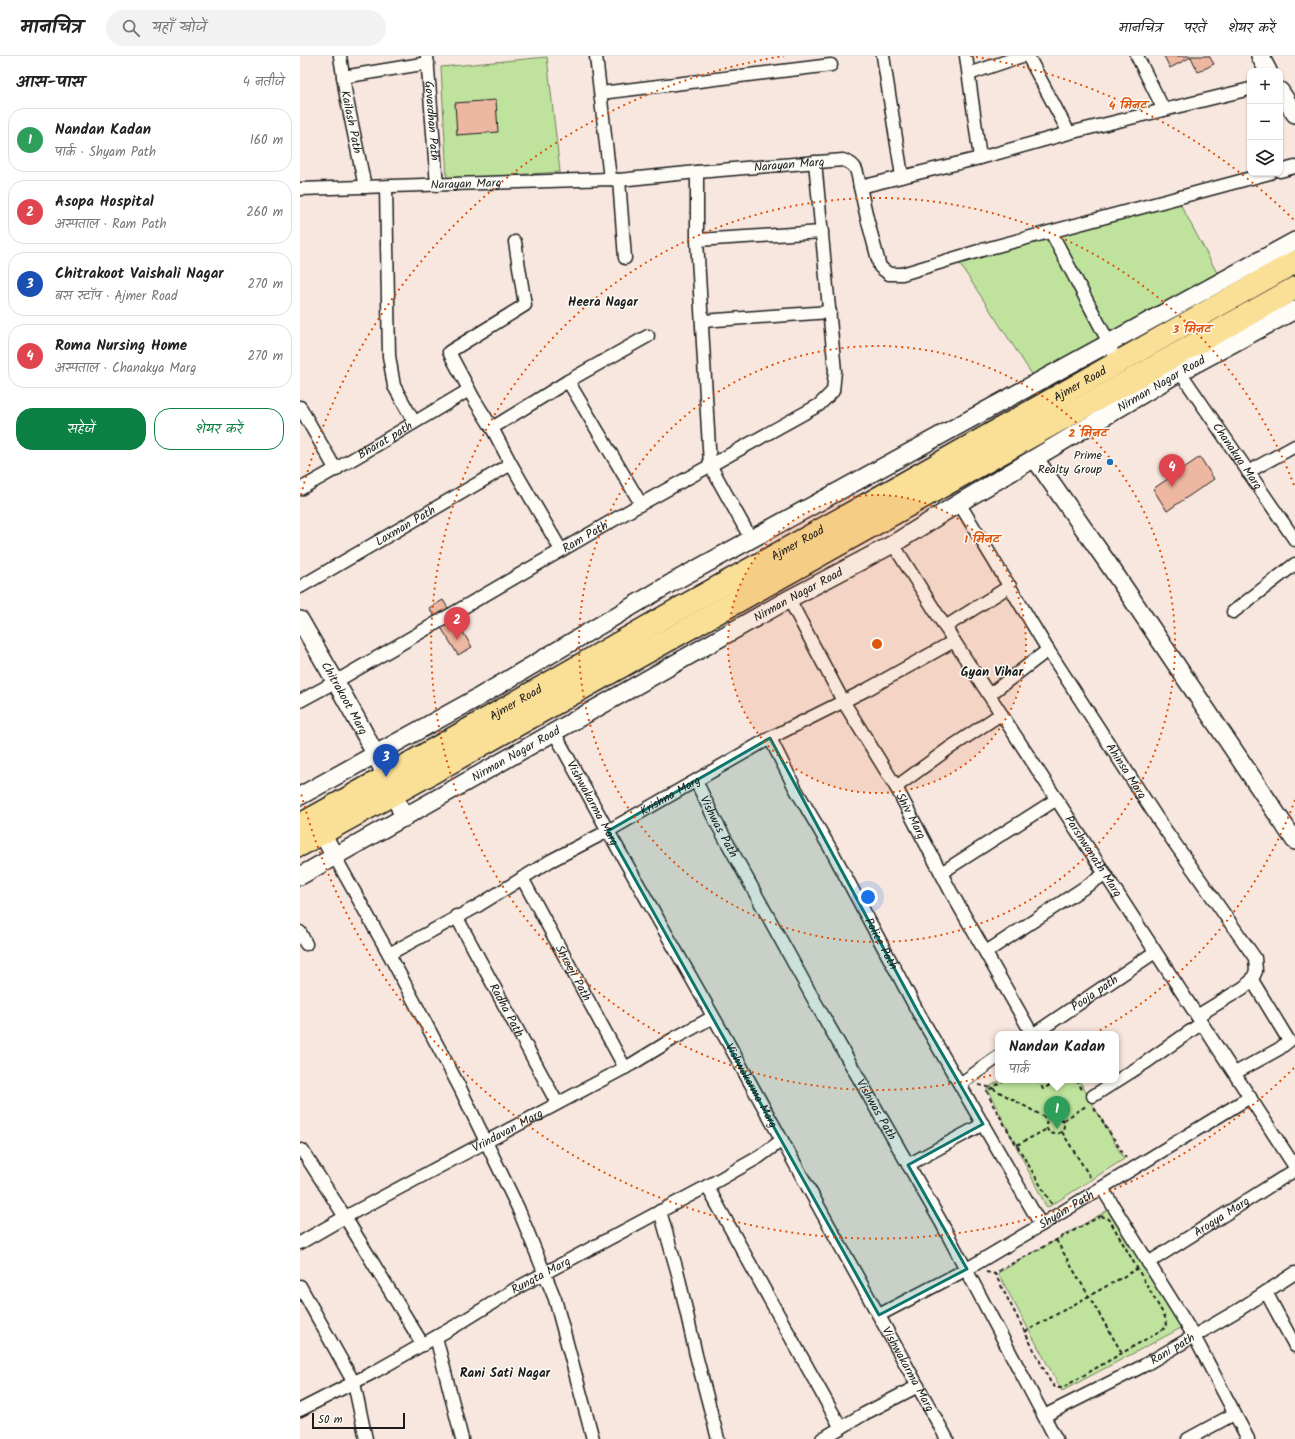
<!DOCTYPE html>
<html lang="hi">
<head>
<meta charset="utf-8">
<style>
  body { margin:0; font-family:Kalam,"Playpen Sans Deva",sans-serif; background:#f2f2f2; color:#222 }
  .controls { position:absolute; right:12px; top:12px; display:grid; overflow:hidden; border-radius:8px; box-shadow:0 1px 3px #0004 }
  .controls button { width:36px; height:36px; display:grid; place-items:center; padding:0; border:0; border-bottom:1px solid #e0e0e0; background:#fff; color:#222; font:20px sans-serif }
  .scale { position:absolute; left:12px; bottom:10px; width:93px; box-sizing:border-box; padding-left:4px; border:2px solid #1c1c1c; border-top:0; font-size:11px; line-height:14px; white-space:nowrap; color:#1c1c1c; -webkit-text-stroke:3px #fdfcf7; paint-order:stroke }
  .you { position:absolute; left:568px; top:841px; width:14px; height:14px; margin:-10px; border:3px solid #fff; border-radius:50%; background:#1a73e8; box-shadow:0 0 0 6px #1a73e833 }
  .badge { display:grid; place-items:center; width:26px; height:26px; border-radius:50%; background:#0b8043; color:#fff; font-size:13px; font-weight:700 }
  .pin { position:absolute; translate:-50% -33px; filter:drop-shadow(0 1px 2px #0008) }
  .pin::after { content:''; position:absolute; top:21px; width:14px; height:12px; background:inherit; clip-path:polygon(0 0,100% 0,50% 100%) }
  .popup { position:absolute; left:695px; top:975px; width:124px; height:52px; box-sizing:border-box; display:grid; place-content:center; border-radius:8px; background:#fff; filter:drop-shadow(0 1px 3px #0005); font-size:13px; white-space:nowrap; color:#767676 }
  .popup b { font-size:15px; color:#222 }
  .popup::after { content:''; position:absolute; left:50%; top:100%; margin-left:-8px; border:8px solid transparent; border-top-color:#fff }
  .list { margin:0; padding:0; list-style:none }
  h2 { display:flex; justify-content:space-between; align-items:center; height:52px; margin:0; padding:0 16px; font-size:17px }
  h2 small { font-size:13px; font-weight:400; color:#767676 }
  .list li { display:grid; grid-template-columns:26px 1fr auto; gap:12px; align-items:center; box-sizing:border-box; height:64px; margin:0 8px 8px; padding:0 8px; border:1px solid #e0e0e0; border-radius:16px }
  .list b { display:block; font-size:15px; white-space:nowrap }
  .list p { margin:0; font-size:13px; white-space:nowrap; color:#767676 }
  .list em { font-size:13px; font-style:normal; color:#767676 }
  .actions { display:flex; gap:8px; padding:12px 16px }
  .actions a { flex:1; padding:9px 0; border:1px solid #0b8043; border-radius:16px; text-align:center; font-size:14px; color:#0b8043 }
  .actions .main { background:#0b8043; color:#fff }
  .icon { flex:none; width:22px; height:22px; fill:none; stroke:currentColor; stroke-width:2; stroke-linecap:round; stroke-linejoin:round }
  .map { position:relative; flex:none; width:995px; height:1383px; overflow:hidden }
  header { display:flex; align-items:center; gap:24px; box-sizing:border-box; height:56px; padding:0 20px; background:#fff; border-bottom:1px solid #e0e0e0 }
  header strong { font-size:19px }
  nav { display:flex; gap:22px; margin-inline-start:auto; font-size:14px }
  .search { width:280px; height:36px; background:#f2f2f2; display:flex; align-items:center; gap:10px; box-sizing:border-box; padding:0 14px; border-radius:22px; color:#767676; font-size:15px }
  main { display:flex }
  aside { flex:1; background:#fff }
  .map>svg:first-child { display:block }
</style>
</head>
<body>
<header>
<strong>मानचित्र</strong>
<div class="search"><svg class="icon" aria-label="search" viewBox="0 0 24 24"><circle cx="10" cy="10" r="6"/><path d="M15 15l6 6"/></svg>यहाँ खोजें</div>
<nav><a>मानचित्र</a><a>परतें</a><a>शेयर करें</a></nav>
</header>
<main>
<aside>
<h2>आस-पास<small>4 नतीजे</small></h2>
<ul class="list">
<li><span class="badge" style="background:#2e9e5b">1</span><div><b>Nandan Kadan</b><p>पार्क · Shyam Path</p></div><em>160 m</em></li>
<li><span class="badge" style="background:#e0444e">2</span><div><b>Asopa Hospital</b><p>अस्पताल · Ram Path</p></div><em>260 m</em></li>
<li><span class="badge" style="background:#1a4fb4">3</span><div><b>Chitrakoot Vaishali Nagar</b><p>बस स्टॉप · Ajmer Road</p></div><em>270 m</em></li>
<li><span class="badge" style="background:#e0444e">4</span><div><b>Roma Nursing Home</b><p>अस्पताल · Chanakya Marg</p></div><em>270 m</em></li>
</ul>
<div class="actions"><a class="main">सहेजें</a><a>शेयर करें</a></div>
</aside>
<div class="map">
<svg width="995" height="1383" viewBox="0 0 995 1383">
  <rect width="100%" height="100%" fill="#f8e7de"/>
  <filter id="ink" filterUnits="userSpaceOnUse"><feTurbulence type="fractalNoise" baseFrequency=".025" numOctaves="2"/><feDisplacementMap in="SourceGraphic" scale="8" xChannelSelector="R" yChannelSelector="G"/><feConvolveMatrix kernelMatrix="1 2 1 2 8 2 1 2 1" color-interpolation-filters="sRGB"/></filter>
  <g filter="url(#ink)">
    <g fill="#bfe39d" stroke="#6e805c">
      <polygon points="247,1 260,116 147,123 141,11"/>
      <polygon points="877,142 922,226 733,320 656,202"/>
      <polygon points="701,1024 779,1024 824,1103 747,1152 687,1032"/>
      <polygon points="810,1153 883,1271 762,1335 698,1217"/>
    </g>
    <g fill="#eeb7a2" stroke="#1c1c1c">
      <polygon points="864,0 909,0 914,8 898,16 891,1 870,12"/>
      <polygon points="196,44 198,76 157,79 155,47"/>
      <polygon points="900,401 914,423 867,455 853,433"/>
      <polygon points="143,544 172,591 158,599 129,552"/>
    </g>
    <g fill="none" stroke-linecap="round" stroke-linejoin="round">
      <g stroke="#1c1c1c" stroke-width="15">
        <g id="street">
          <path id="s1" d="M40,0L46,39L65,131"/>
          <path id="s2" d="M127,0L137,129"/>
          <polyline points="296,0 310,123"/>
          <polyline points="583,0 602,120"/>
          <polyline points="666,0 680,102"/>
          <polyline points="728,0 769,77"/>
          <polyline points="837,0 864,54"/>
          <polyline points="669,18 722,0"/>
          <polyline points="43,21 128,7"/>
          <polyline points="301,37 531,9"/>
          <polyline points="980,115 995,111"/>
          <polyline points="397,116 397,184 410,409 451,483"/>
          <polyline points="319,124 325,202"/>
          <polyline points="86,131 89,300 94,330 114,366"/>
          <polyline points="560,131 567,162 580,211 589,218 602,218 682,194 970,117"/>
          <path id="s3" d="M0,133L310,123L319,124L397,116L543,104C558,109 557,116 560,131L680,102L769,77L950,33"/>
          <polyline points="751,176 809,287 816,307"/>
          <polyline points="397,184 522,176"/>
          <polyline points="215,186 225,249 149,296 174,343 192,372 211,408 261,494"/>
          <polyline points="402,265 530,256"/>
          <path id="s4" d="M880,316L995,484"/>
          <polyline points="268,325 348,280"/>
          <polyline points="0,351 36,414"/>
          <polyline points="192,372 268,325 341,448"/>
          <polyline points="948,416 995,390"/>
          <path id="s5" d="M0,433C57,402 113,367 169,334"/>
          <path id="s6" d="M659,447L748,594L857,762L955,902L956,915L952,924L943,932L897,960"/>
          <path id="s7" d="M593,488L654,585L995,1111"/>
          <path id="s8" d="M0,531L211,408"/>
          <path id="s9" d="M489,543L543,645L596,731L651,836L732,978"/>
          <polyline points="933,556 995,508"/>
          <polyline points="645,571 710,530"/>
          <polyline points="689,639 748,594"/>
          <path id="s10" d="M0,645L35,626L341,448L519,349L533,335L535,315L515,106"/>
          <path id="s11" d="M254,676L308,775L426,983L647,1383"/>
          <path id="s12" d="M470,682L495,732L533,797L619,958L741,1169"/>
          <path id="s13" d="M396,725L416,766L514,944L641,1166L756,1383"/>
          <polyline points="596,731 648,693 701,658"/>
          <polyline points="35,801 89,898 160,1032 218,1152 255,1243 293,1383"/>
          <polyline points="641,817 757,743"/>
          <path id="s14" d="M222,822L325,1012"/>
          <path id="s15" d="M156,860L257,1047"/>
          <polyline points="0,876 6,888"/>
          <polyline points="686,896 805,818"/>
          <path id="s16" d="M89,898L176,851L250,805L308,775L470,682L568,633L654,585"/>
          <path id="s17" d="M734,978L855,896"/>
          <polyline points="935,1017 979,993 989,985 952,924"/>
          <polyline points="660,1028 698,1001"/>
          <polyline points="793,1040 845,1007 902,967"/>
          <polyline points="2,1094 45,1161 123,1289"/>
          <polyline points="608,1109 683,1068"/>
          <polyline points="407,1130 541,1372"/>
          <polyline points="802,1132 894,1280 948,1383"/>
          <polyline points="360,1155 378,1218 396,1299 418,1383"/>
          <path id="s18" d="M0,1187L45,1161L332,1008L373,983L413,961"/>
          <path id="s19" d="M848,1207L995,1114"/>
          <polyline points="0,1230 54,1327 66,1383"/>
          <polyline points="966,1236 995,1290"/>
          <path id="s20" d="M579,1259L667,1213L741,1169L950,1041"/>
          <polyline points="136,1281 162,1383"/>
          <path id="s21" d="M0,1354L76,1315L157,1269L215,1233L415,1126L459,1101L482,1084"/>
          <path id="s22" d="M744,1360L843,1310L940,1253L995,1217"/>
          <polyline points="522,1383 564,1358 618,1330"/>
          <polyline points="888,1383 934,1358"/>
        </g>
      </g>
      <g stroke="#1c1c1c" stroke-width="20">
        <g id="secondary">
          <polyline points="960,0 968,15"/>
          <polyline points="980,35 995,58"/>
          <polyline points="735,403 807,506 995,785"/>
          <path id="s23" d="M0,564C37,629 77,693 104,762"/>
          <polyline points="0,740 177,642 373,526 995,185"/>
          <polyline points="22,777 35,801"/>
          <path id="s24" d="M0,820L489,543L593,488L659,447L880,316L995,254"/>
        </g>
      </g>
      <g stroke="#1c1c1c" stroke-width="25">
        <g id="highway">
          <path id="s25" d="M0,769L86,721L368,559L573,445L995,206"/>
          <polyline points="0,789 133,716 995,232"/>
        </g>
      </g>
      <g stroke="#1c1c1c" stroke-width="2" stroke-dasharray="4 3" stroke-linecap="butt">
        <polyline points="705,1024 687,1035 693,1049 751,1147 754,1146"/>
        <polyline points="738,1024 743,1033 758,1024"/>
        <polyline points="776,1024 783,1035"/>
        <polyline points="679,1029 692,1032 748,1063"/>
        <polyline points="794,1052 826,1102"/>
        <circle cx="755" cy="1069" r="9"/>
        <polyline points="764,1064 786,1050"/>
        <polyline points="762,1076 792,1124"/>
        <polyline points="717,1089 747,1073"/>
        <polygon points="801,1160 809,1163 865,1261 866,1269 865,1272 762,1332 756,1332 751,1327 695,1218 700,1214"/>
        <polyline points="756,1184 822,1297"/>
        <polyline points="686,1216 695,1218"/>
        <polyline points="725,1276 837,1213"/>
      </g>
      <use href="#street" stroke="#fdfcf7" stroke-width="12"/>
      <use href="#secondary" stroke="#fdfcf7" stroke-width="17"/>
      <use href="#highway" stroke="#fadf96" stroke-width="22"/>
    </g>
  </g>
  <path fill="#0f766e" fill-opacity="0.2" stroke="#0f766e" stroke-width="3" stroke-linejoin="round" d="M470,682L619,958L683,1068L608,1109L667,1213L579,1259L308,775Z"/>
  <circle cx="577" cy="588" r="149" fill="#de560d" fill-opacity=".12"/>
  <g fill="none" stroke="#de560d" stroke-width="2" stroke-dasharray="2 4">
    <circle cx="577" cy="588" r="149"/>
    <circle cx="577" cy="588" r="298"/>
    <path d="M995 744A446 446 0 1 1 995 432"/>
    <path d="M994 1012A595 595 0 0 1 1 737M1 439A595 595 0 0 1 484 0M670 0A595 595 0 0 1 994 164"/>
  </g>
  <circle fill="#1f6fb2" stroke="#fdfcf7" stroke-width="1.5" cx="810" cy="406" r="4"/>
  <g text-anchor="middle" stroke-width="3" stroke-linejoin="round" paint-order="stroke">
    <g font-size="12" fill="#1c1c1c" stroke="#fdfcf7">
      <text dy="4" stroke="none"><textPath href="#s2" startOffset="65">Govardhan Path</textPath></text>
      <text dy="4" stroke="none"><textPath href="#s1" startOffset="67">Kailash Path</textPath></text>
      <text dy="4" stroke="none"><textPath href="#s3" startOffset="490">Narayan Marg</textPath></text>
      <text dy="4" stroke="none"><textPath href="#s3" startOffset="166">Narayan Marg</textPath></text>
      <text dy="4" stroke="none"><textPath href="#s24" startOffset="992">Nirman Nagar Road</textPath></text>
      <text dy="4" stroke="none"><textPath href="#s25" startOffset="896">Ajmer Road</textPath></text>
      <text dy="4" stroke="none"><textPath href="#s5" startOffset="98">Bharat path</textPath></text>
      <text dy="4" stroke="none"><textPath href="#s4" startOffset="102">Chanakya Marg</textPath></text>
      <text dy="4" stroke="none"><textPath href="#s8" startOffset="122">Laxman Path</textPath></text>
      <text dy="4" stroke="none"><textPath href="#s10" startOffset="329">Ram Path</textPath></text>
      <text dy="4" stroke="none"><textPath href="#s25" startOffset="572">Ajmer Road</textPath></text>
      <text dy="4" stroke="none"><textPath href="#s24" startOffset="572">Nirman Nagar Road</textPath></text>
      <text dy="4" stroke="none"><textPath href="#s23" startOffset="90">Chitrakoot Marg</textPath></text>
      <text dy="4" stroke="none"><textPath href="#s25" startOffset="248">Ajmer Road</textPath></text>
      <text dy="4" stroke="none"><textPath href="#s24" startOffset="248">Nirman Nagar Road</textPath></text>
      <text dy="4" stroke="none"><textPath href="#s6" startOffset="316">Ahinsa Marg</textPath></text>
      <text dy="4" stroke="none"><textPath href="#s16" startOffset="323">Krishna Marg</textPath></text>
      <text dy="4" stroke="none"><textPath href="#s11" startOffset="81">Vishwakarma Marg</textPath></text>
      <text dy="4" stroke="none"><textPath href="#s9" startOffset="249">Shiv Marg</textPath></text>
      <text dy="4" stroke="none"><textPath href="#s13" startOffset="51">Vishwas Path</textPath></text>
      <text dy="4" stroke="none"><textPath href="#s7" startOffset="371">Parshwanath Marg</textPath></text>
      <text dy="4" stroke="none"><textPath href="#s12" startOffset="234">Police Path</textPath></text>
      <text dy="4" stroke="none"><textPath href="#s14" startOffset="108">Shreeji Path</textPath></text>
      <text dy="4" stroke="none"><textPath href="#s17" startOffset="73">Pooja path</textPath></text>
      <text dy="4" stroke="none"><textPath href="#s15" startOffset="107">Radha Path</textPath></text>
      <text dy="4" stroke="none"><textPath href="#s11" startOffset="405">Vishwakarma Marg</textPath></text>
      <text dy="4" stroke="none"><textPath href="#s13" startOffset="375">Vishwas Path</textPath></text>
      <text dy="4" stroke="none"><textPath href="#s18" startOffset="236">Vrindavan Marg</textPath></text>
      <text dy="4" stroke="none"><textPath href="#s20" startOffset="215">Shyam Path</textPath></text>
      <text dy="4" stroke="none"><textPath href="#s19" startOffset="87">Arogya Marg</textPath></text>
      <text dy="4" stroke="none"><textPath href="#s21" startOffset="276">Rungta Marg</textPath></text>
      <text dy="4" stroke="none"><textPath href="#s22" startOffset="145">Rani path</textPath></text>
      <text dy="4" stroke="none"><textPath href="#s11" startOffset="729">Vishwakarma Marg</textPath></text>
    </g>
    <g font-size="12" fill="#1c1c1c" stroke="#fdfcf7" text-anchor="end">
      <text x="802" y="403">Prime<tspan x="802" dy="14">Realty Group</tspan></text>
    </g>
    <g font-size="13" font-weight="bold" fill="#1c1c1c" stroke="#fdfcf7">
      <text x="303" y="250">Heera Nagar</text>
      <text x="692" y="620">Gyan Vihar</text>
      <text x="205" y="1321">Rani Sati Nagar</text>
    </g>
  </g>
  <circle cx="577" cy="588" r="6" fill="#de560d" stroke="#fdfcf7" stroke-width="2"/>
  <g font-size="12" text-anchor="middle" font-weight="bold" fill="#de560d" stroke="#fdfcf7" stroke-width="3" stroke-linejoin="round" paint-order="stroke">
    <text x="828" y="53">4 मिनट</text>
    <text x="892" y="277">3 मिनट</text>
    <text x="788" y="381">2 मिनट</text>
    <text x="682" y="487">1 मिनट</text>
  </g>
</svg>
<div class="controls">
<button>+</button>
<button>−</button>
<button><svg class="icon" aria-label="layers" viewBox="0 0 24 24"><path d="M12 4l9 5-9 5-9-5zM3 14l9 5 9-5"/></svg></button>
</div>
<div class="scale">50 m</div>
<div class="you"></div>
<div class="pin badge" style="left:757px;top:1073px;background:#2e9e5b">1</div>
<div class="popup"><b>Nandan Kadan</b>पार्क</div>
<div class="pin badge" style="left:157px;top:584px;background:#e0444e">2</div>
<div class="pin badge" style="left:86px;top:721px;background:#1a4fb4">3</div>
<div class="pin badge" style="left:872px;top:431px;background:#e0444e">4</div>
</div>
</main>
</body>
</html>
